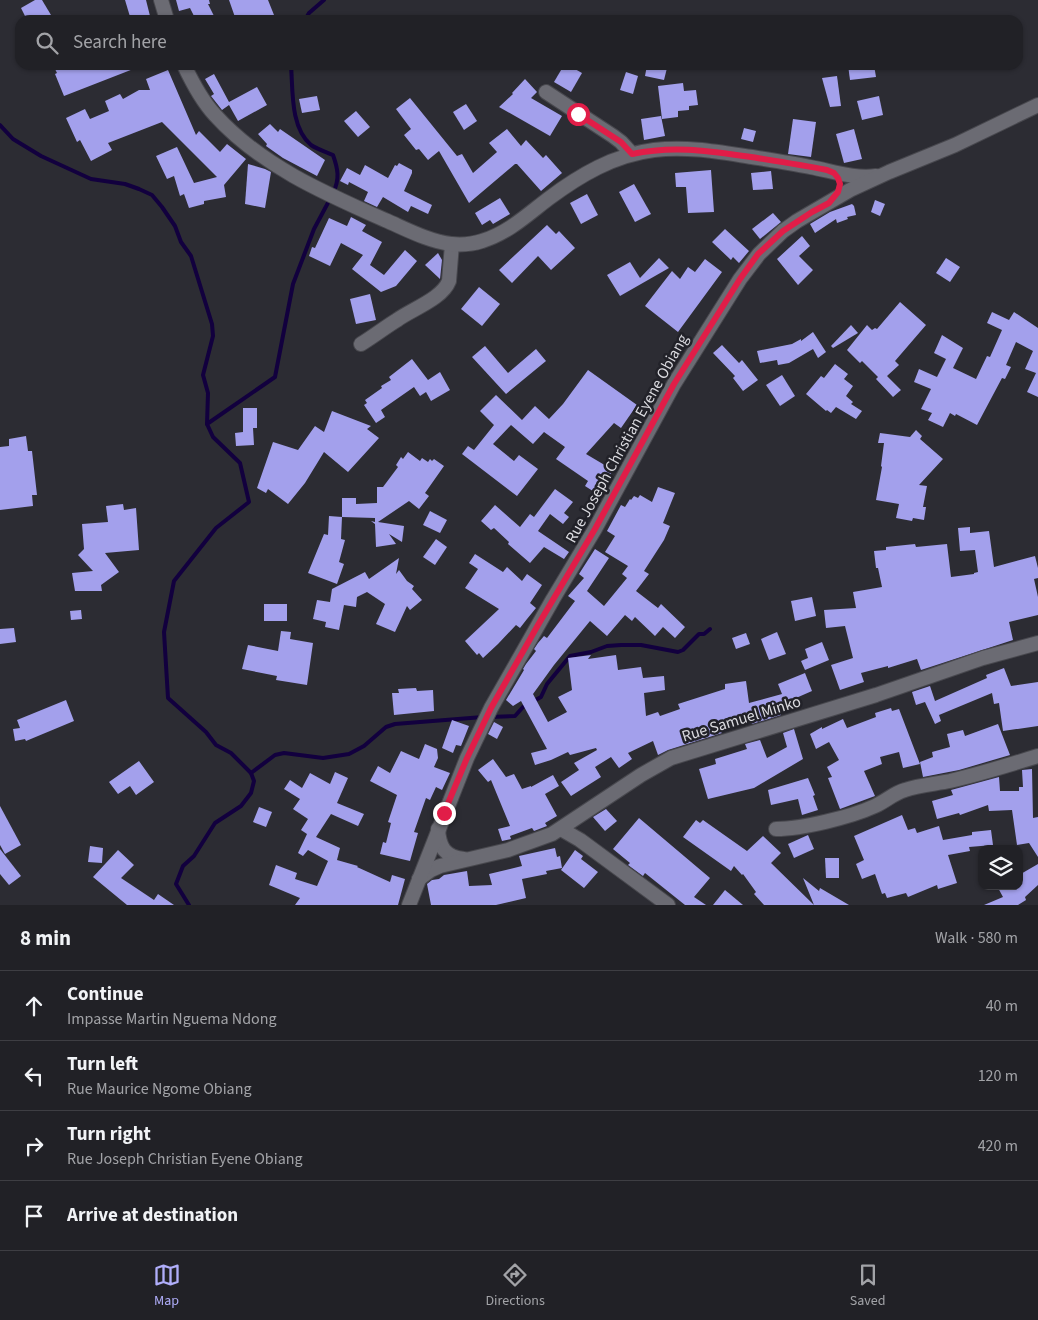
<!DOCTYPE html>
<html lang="en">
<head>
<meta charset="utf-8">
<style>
  body { margin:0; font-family:"Source Sans 3",sans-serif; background:#2d2e32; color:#f1f3f6 }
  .controls { position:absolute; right:15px; bottom:15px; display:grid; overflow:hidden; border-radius:10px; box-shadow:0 1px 4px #0004 }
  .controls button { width:45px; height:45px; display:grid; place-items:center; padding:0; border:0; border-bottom:1px solid #3e3e43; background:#212126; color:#f1f3f6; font:25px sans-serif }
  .stop { position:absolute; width:15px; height:15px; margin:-11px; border:4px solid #e11d48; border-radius:50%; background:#fff }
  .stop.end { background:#e11d48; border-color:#fff; box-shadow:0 1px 5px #0008 }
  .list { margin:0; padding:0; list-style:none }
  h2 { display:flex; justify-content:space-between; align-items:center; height:65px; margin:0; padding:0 20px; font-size:21px }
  h2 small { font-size:16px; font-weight:400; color:#a2a3a7 }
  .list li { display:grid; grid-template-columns:32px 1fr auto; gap:15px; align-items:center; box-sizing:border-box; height:70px; padding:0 20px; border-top:1px solid #3e3e43 }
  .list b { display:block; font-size:19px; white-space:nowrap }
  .list p { margin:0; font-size:16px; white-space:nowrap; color:#a2a3a7 }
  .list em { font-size:16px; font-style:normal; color:#a2a3a7 }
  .icon { flex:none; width:28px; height:28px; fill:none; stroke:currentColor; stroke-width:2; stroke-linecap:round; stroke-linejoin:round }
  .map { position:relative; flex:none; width:1038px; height:905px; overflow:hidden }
  .search { position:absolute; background:#212126; box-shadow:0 1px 4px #0004; left:15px; right:15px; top:15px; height:55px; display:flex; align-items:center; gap:12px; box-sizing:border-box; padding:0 18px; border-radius:15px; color:#a2a3a7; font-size:19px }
  .sheet { height:345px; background:#212126 }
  nav { display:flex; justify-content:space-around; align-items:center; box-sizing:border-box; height:70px; border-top:1px solid #3e3e43; background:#212126; font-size:14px; color:#a2a3a7 }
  nav a { display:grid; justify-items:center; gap:2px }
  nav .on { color:#b0aefa }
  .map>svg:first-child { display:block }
</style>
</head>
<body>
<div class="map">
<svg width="1038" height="905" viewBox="0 0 1038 905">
  <rect width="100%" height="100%" fill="#2c2c33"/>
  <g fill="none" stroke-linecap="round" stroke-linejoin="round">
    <g stroke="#12003e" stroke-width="4">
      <polyline points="305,20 309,13 324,0"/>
      <path d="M291,65C293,90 290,127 311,145C317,149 326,152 333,155C338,169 340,179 333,193"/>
      <polyline points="0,125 13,139 41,156 91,179 125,184 139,189 152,195 162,207 175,226 181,242 191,256 212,324 213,336 203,375 208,393 207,424"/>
      <polyline points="490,717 515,716 523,707 541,697 547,684 570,656 591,652 607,646 621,645 641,645 678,652 683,650 699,634 704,634 710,629"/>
      <polyline points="251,773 275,755 284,753 323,758 349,754 364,746 386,727 395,724 483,717"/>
      <polyline points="189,905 176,884 183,866 194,856 215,823 241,806 251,793 254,781 251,773 231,753 216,745 206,732 168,698 164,632 174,581 216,528 249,502 240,463 213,437 207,424 275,377 293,284 314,229 330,199"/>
    </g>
  </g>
  <g fill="#a3a0ec">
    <polygon points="35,0 42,0 54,20 27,20 21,8"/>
    <polygon points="125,0 146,0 151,20 131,20"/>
    <polygon points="176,0 209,0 210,4 208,4 216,20 196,20 190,8 179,11"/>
    <polygon points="229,0 268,0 276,20 249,20 247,16 236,20"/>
    <polygon points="53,65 141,65 141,66 64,96 55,74 57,73"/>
    <polygon points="564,65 568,65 582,73 571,92 554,82"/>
    <polygon points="647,65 667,68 664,80 645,76"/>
    <polygon points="848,65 874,65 876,77 850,80"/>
    <polygon points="168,70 196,135 199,131 220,152 227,144 246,159 224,185 226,197 204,201 204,204 189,208 184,194 180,196 174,176 167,179 156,156 177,147 194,183 217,177 162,122 108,143 112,150 91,161 80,140 77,142 66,118 85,109 90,119 109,111 105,101 120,94 123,99 139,90 150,90 146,79"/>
    <polygon points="626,72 638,76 633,94 620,90"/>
    <polygon points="214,74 229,102 257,87 267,105 238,121 229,105 222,110 211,96 214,94 205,79"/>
    <polygon points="837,76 841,106 830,107 822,78"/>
    <polygon points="525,79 537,92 531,98 562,116 550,136 499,107 513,94 512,93"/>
    <polygon points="683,83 684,91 696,90 698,105 689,106 689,110 678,111 678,117 662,119 658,86"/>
    <polygon points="317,96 320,110 302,113 299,99"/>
    <polygon points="879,96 883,115 862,120 857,101"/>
    <polygon points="410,98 457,156 462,154 473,173 497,152 489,143 507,129 521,146 526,140 543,158 546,155 562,173 541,191 517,164 515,164 469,203 439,151 428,160 419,149 416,150 404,135 411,129 396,109"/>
    <polygon points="466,104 477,121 464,130 453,112"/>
    <polygon points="356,111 370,127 358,137 344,121"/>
    <polygon points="661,116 665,136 644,140 641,119"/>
    <polygon points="793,119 816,122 811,157 788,154"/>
    <polygon points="270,124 278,132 280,129 325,160 317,176 283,158 266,146 267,144 258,134"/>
    <polygon points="744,128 756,131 753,142 741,139"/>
    <polygon points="854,129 862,159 844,163 836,134"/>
    <polygon points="399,163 412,170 412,173 404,191 432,205 428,214 411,206 408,212 383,197 377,207 364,201 368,192 349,182 348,185 340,181 347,168 360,175 365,165 388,178 395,165 397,166"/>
    <polygon points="248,164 265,169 271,172 265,208 245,204"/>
    <polygon points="711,170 714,212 688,213 686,187 676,187 675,173"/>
    <polygon points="771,171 773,189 753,190 751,173"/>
    <polygon points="634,184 651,214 635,222 619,192"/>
    <polygon points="587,194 598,215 581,224 570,203"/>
    <polygon points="500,198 510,214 493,224 490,220 482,225 475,213"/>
    <polygon points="875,200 885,204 880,216 871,212"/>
    <polygon points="852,204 854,206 856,215 847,217 848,219 837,223 836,219 815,233 810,224 830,212"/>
    <polygon points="773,213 781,222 760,239 752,229"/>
    <polygon points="351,217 366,225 362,231 382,242 370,265 384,275 405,250 417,261 396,286 381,292 352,269 363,255 341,243 330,266 309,256 312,247 315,248 329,218 347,226"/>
    <polygon points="547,225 556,234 559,231 575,248 551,270 538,256 512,283 499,270"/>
    <polygon points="725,229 749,251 739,263 733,257 731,260 712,242"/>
    <polygon points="802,236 810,246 799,256 813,270 798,285 777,259"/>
    <polygon points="438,253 442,260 440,279 425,265"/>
    <polygon points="659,258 669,268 620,296 607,275 630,262 640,278"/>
    <polygon points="946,258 960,267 950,282 936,273"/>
    <polygon points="705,259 722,272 678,332 645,306 672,271 680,279 688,267 695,272"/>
    <polygon points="479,287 500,304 482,326 461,309"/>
    <polygon points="370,294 376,320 356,324 350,299"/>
    <polygon points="900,302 926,325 895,361 899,365 887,376 901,390 893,397 876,379 878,377 862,361 860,363 847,350 867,325 872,330 875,328 877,329"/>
    <polygon points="992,312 1009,320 1014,312 1038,328 1038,397 1027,392 1036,373 1025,369 1033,351 1016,342 1006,365 1011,367 1005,379 1002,378 977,425 956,414 955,416 950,413 943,427 928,420 932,413 921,409 931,389 914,382 919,369 937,377 946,359 934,353 942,335 963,348 953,368 976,379 987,356 990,357 1002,330 987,323"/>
    <polygon points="851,325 858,333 833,348 831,346"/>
    <polygon points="813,332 826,352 818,358 813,349 789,363 778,365 777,360 760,363 757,351 792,344 801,339 801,341"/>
    <polygon points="722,345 739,363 742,360 758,380 743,391 733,378 735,376 713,353"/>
    <polygon points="485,346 508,373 536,349 546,361 506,394 472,357"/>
    <polygon points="412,359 428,380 440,372 450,390 431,401 426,392 420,396 414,387 381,410 385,417 376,423 364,405 367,403 365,400 382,388 381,386 391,380 389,377"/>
    <polygon points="835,364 848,374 844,379 853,386 846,396 853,402 851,404 862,411 856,419 836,407 831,413 827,410 826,411 806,394 821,376 824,378"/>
    <polygon points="588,370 637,405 621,428 614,423 586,454 613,470 599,495 585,486 588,481 556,459 565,447 544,432 533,444 511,425 493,444 514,461 519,455 538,469 517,496 462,454 468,446 474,450 494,425 480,411 496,395 522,420 535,406 549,419 563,404"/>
    <polygon points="782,375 795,396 780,406 766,385"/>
    <polygon points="243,408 257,408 257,428 253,428 254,445 236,446 235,433 243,432"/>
    <polygon points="332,411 371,426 367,429 379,438 348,472 324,452 305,483 288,504 268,489 266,493 257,488 273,442 298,450 315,426 324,432"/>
    <polygon points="916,430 922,436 920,439 943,459 919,485 927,486 923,507 926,507 924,520 913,518 912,521 896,518 899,504 876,500 882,467 881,466 884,443 878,443 880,433 910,437"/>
    <polygon points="26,436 28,451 32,451 37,495 32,495 33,506 0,510 0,447 9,446 9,439"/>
    <polygon points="408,452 420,461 422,458 428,462 430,459 432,461 434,459 444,466 425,493 429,496 419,509 409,501 378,522 404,526 402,542 389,534 396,544 376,547 375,524 371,521 375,522 375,518 342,517 342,498 356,498 356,504 377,503 377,487 383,487 398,467 396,465 401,457 403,459"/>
    <polygon points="658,487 675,493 663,523 670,526 664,540 644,571 649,574 636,591 658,608 661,604 685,627 675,638 663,627 655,636 635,617 632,621 625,615 607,636 590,621 554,665 533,694 548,722 567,712 558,697 572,690 568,658 591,655 588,659 616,655 618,670 641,667 643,678 664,676 665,690 644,693 646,716 658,712 660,716 680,709 678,704 725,689 725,684 746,681 749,703 782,694 778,684 805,673 812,691 780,705 781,708 779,708 781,715 752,724 750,719 721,727 722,733 668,750 658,755 653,741 628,753 632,759 619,768 611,757 595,767 601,777 571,796 561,782 579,770 574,763 597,750 596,748 570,755 568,752 551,760 535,765 531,753 547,749 521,701 513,706 506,700 524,670 523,669 526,664 536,651 534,649 538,643 544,636 547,638 575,601 568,596 584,578 579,574 595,549 609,558 587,591 604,606 627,578 622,574 628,566 605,552 615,536 607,531 621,505 625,507 630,499 631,500 634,496 638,498 640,495 652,502"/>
    <polygon points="555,489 573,502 564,513 569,517 563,524 550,514 538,531 569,552 564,559 544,547 530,563 508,544 509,542 494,528 491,530 481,521 495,505 520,527 530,514 534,517"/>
    <polygon points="123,504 124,510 136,508 139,550 105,553 119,572 101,585 102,591 75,591 72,573 93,571 78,555 84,549 82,524 108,522 106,506"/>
    <polygon points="430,511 447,520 440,533 423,525"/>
    <polygon points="329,516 342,517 341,539 345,540 339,562 344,564 337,584 308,573 324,534 328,535"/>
    <polygon points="970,527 970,533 989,531 994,567 1035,556 1038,568 1038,578 1034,579 1038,597 1038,615 1009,622 1013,640 921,670 917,659 888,668 888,666 861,673 864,682 840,690 831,665 853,658 845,626 826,628 824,610 856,608 853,592 882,587 878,568 876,568 874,551 886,550 886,547 915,544 916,547 947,544 951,577 974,574 974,573 978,572 975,550 960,551 958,528"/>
    <polygon points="436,539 447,547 435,565 423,557"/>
    <polygon points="475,554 503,572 507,567 522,581 527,574 542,585 530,603 536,608 527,619 520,628 516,625 498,644 483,658 479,653 477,655 465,641 499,609 465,588 478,569 469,563"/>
    <polygon points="399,558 396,574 399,570 407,581 414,586 412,589 422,600 410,610 407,606 395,632 376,624 385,604 367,592 357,597 356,607 344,605 339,630 325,627 326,622 313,619 317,600 330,602 332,589 365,572 369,579"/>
    <polygon points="812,597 816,616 795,621 791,601"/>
    <rect x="264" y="604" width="23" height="17"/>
    <polygon points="81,610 82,619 71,620 70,611"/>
    <polygon points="14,628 16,642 0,644 0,629"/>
    <polygon points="281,631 291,632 290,639 313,643 307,685 276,680 277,676 242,669 248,645 278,651"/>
    <polygon points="777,632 786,654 769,660 761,639"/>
    <polygon points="746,633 750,644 736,649 732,638"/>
    <polygon points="822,642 829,660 805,670 801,661 808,658 805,649"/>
    <polygon points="1004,668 1011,686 1038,682 1038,726 1003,731 999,703 994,704 992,693 939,715 941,721 935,724 925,702 916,705 912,692 930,686 935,701 987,678 986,675"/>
    <polygon points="416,688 417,691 433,690 434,711 394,715 392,693 399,693 398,689"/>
    <polygon points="66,700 74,721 26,741 25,739 15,741 13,729 20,728 17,720"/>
    <polygon points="891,708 892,711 899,709 920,764 903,768 899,752 880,757 882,764 864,771 875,796 840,809 828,778 832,777 827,767 839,760 829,742 816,749 810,734 822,727 822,729 843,719 847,728 876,717 875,713"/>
    <polygon points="452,720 469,726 461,746 456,745 453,753 442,748"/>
    <polygon points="494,722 503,727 497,739 488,734"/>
    <polygon points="998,724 1010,755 959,770 923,777 920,762 933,757 932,752 950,747 947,734 963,730 965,736"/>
    <polygon points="794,729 803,759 754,788 708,799 699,769 716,764 715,759 747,749 745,744 760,740 767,758 787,747 783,733"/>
    <polygon points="425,744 437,749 438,758 434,767 450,773 442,790 436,787 430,800 426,798 414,832 418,833 410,861 380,854 383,842 386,843 391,823 388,822 397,795 370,781 378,766 390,773 401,751 419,759"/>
    <polygon points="493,759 506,777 514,774 522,789 531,786 531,787 553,775 559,786 545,794 557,816 545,823 547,826 534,831 532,828 510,836 511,839 502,841 498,829 510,826 491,780 488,782 478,770"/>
    <polygon points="139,761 154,782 136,795 130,786 118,794 109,782"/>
    <polygon points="1032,769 1033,818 1038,817 1038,857 1029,843 1017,845 1012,810 989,811 988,805 960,815 959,813 937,819 932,801 953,795 951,790 999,777 1000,791 1019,791 1019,787 1023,787 1022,770"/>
    <polygon points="335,772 348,778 337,803 364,814 358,826 331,814 316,837 340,848 337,860 358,866 357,867 390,882 392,875 405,879 398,905 295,905 300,898 269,885 276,865 297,873 295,879 317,886 328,861 308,850 303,856 298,853 307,834 301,830 308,819 293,809 300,799 284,789 290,780 302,788 310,773 330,784"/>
    <polygon points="808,778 815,795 813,796 818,810 802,815 798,799 771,805 768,790"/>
    <polygon points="0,806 21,845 5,854 0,845"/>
    <polygon points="259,807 272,812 266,827 253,822"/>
    <polygon points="606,809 617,821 605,831 593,817"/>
    <polygon points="902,815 908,830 915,828 917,833 939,826 943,840 972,835 972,832 991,830 993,845 969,847 970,851 948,855 957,883 938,889 937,885 908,897 906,893 887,898 885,893 882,894 875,874 862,879 856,864 864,860 854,836"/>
    <polygon points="639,818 710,878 694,897 706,905 685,905 645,873 643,876 628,865 630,863 613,849"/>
    <polygon points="696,820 700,823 703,820 747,851 763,836 781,853 771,863 814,905 803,878 819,891 820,888 849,905 764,905 754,894 756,892 743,874 742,875 734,866 731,871 683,837"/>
    <polygon points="808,835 814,849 794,858 788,844"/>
    <polygon points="90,846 103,848 102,863 88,862"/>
    <polygon points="555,848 557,857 560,856 562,868 546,871 547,874 522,879 526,898 496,905 431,905 427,884 432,880 439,879 444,875 467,871 469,886 492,885 489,874 522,866 519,856"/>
    <polygon points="0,849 21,876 9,885 0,874"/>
    <polygon points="118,850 134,865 121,878 154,900 158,894 174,905 127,905 93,877"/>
    <polygon points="575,850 583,856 581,859 598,872 584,888 561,870"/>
    <polygon points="825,858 839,858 839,878 826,878"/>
    <polygon points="1038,864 1038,885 1025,897 1026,900 1018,905 984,905 1003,897 997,886 1019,886 1019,875"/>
    <polygon points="725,890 743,905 713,905"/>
  </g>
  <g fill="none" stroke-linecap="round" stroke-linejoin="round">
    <g stroke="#48484e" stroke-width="16">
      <g id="minor">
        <polyline points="546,92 613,136 621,142 632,154"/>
        <path d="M361,344C374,336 384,328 397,320C412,309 442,299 449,281L452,244"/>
        <polyline points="561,829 580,840 668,905"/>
        <path d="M776,829C802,829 851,817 875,806C886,801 894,793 905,790C919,785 935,784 950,781C980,774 1009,765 1038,756"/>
      </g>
    </g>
    <g stroke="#48484e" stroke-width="16">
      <g id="tertiary">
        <polyline points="161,0 167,20"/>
        <path d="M184,65C192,82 202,101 215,115C260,165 324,193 385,220C406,229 428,241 451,244C461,245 473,244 482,241C508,233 527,215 548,199C580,175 614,155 654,150C688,146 719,152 752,157C771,160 791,163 810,167C832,171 854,179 876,176"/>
        <path d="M438,829C439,847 445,857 464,859"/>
        <polyline points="419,879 431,870 440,866 508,850 552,834 641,775 671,758 876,695 983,658 1038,643"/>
        <polyline points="409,905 467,758 491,708 553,599 595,529 674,384 740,279 759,254 783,231 797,221 850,190 889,172 955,145 1038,105"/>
      </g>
    </g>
    <use href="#minor" stroke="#6b6b73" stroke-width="14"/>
    <use href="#tertiary" stroke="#6b6b73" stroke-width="14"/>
  </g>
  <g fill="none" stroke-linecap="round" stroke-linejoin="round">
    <path stroke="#e11d48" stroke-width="6" d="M444,813L467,758L491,708L538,625L595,529L674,384L740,279L758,254L783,231L812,212L829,203L838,192L840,184L838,178L834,173L827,170C802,165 776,161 751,157C709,151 674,145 632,154L621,142L578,114"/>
  </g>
  <g text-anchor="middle" stroke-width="5" stroke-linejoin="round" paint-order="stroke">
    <g font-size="16" fill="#dbdbe0" stroke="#222229">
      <text transform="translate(626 438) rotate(-61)" y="6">Rue Joseph Christian Eyene Obiang</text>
      <text transform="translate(741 718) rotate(-17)" y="6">Rue Samuel Minko</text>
    </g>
  </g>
</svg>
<div class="controls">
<button><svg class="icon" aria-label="layers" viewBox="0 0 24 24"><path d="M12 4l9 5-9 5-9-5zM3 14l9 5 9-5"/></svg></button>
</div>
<div class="stop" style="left:578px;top:114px"></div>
<div class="stop end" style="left:444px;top:813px"></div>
<div class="search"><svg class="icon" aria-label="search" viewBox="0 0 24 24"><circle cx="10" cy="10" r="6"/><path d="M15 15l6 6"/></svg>Search here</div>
</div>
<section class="sheet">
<h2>8 min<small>Walk · 580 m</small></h2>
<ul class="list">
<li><svg class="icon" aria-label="ahead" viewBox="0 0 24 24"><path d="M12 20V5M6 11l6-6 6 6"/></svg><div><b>Continue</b><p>Impasse Martin Nguema Ndong</p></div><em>40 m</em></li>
<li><svg class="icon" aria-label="left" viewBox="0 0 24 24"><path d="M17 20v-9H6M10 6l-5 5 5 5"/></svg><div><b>Turn left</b><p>Rue Maurice Ngome Obiang</p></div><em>120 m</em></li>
<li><svg class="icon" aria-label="right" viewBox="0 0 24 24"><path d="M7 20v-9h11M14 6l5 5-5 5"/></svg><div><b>Turn right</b><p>Rue Joseph Christian Eyene Obiang</p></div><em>420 m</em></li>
<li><svg class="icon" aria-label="arrive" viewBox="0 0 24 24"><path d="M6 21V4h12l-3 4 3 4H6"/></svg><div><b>Arrive at destination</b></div></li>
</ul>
</section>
<nav>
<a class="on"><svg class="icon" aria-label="map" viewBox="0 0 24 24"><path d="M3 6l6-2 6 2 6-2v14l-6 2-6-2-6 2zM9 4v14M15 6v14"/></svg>Map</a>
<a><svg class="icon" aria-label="directions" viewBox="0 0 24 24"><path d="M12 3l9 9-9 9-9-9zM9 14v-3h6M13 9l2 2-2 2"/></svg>Directions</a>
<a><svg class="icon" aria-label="saved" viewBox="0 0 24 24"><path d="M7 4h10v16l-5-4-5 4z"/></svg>Saved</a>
</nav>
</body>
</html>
